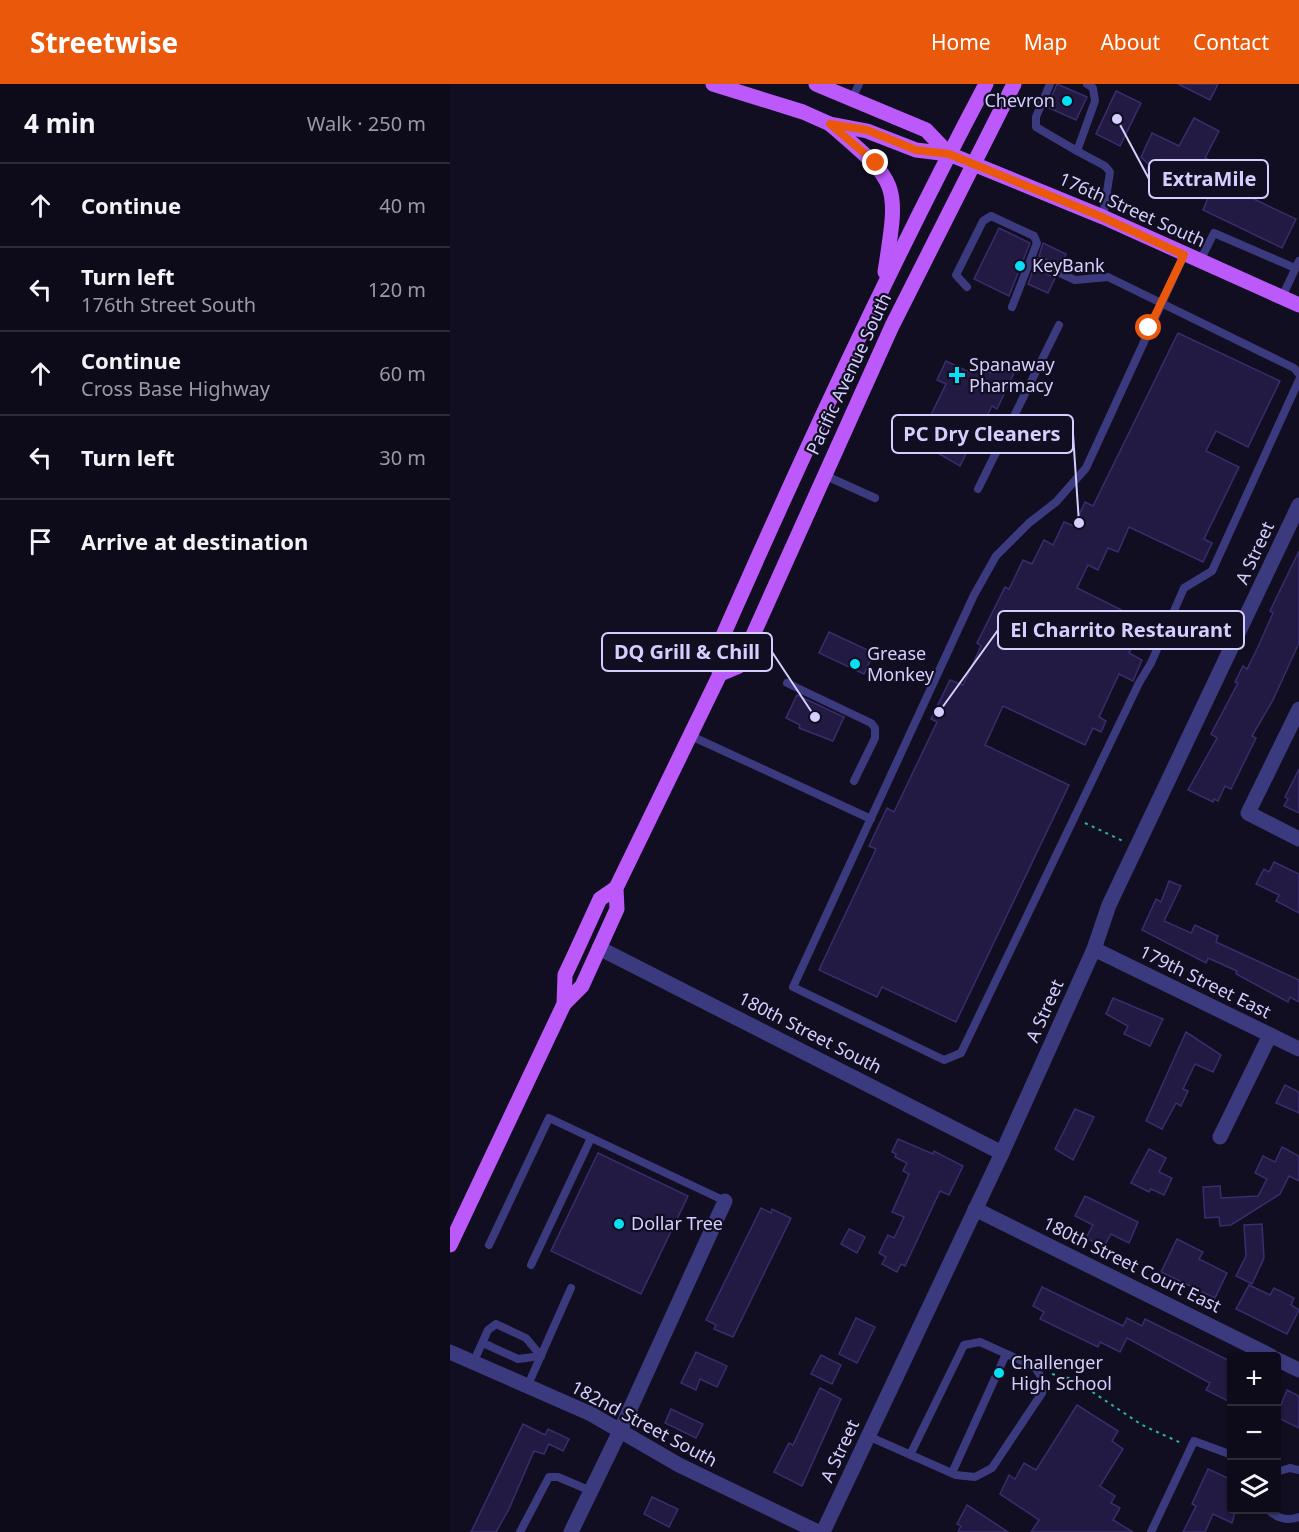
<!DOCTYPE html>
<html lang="en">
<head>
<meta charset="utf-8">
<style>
  body { margin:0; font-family:"Noto Sans",sans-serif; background:#1b1826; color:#f1f3f6 }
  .controls { position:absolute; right:18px; bottom:18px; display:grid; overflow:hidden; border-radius:6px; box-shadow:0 2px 4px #0004 }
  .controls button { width:54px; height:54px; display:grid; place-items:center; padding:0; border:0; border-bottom:2px solid #2d2b38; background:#0d0a19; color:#f1f3f6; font:30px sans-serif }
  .stop { position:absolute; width:18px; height:18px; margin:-14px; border:4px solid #ea580c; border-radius:50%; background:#fff }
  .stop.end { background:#ea580c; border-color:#fff; box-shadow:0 2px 6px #0008 }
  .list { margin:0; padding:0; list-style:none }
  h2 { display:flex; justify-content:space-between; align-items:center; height:78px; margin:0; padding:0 24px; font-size:26px }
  h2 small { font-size:20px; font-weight:400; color:#9a9aa2 }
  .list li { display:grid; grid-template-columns:39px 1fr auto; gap:18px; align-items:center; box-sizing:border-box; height:84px; padding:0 24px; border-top:2px solid #2d2b38 }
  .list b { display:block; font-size:22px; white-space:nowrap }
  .list p { margin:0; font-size:20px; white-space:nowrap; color:#9a9aa2 }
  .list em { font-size:20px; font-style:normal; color:#9a9aa2 }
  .icon { flex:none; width:33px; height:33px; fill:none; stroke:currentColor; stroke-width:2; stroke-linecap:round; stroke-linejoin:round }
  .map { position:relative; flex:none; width:849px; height:1448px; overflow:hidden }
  header { display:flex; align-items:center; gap:36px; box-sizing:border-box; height:84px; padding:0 30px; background:#ea580c; color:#fff }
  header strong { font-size:28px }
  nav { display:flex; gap:33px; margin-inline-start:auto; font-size:21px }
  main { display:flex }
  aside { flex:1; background:#0d0a19 }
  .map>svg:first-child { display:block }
</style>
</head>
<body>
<header>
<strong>Streetwise</strong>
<nav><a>Home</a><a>Map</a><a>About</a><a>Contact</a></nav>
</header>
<main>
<aside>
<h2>4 min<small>Walk · 250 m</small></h2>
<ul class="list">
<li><svg class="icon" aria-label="ahead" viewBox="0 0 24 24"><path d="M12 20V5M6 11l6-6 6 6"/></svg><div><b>Continue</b></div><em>40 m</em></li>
<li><svg class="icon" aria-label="left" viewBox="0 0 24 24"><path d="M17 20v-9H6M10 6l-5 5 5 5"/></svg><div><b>Turn left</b><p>176th Street South</p></div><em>120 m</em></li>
<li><svg class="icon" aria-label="ahead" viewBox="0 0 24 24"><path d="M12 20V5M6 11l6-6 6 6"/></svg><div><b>Continue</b><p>Cross Base Highway</p></div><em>60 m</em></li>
<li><svg class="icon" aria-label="left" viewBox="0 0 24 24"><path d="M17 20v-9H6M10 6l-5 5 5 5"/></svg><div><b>Turn left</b></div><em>30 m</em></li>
<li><svg class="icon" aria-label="arrive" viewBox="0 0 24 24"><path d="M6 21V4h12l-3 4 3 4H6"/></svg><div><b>Arrive at destination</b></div></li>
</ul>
</aside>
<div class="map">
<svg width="849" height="1448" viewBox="0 0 849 1448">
  <rect width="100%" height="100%" fill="#110e21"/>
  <g fill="#221a42" stroke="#392d6d" stroke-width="1.5">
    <polygon points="607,0 637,13 626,36 597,23"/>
    <polygon points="728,0 768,0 760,16"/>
    <polygon points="666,7 691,19 670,62 646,50"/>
    <polygon points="744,34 769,47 755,74 762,77 755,92 846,135 832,164 753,126 761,107 739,97 736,103 697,86 699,81 691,73 702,49 729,62"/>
    <polygon points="549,144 580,159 559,212 524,195"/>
    <polygon points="593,159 616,170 610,182 589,172"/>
    <polygon points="584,184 605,194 598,209 578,200"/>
    <polygon points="728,249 830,297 798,363 766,347 756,367 789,383 754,455 762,459 753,478 679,443 668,468 658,464 648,486 638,481 627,504 694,537 679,569 692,576 683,597 669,590 649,633 656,637 651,648 643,644 635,661 553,622 535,661 619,701 506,938 432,903 427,913 369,886 426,765 419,762 437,724 444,728 487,638 481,635 500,596 513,601 531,562 527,559 555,503 559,505 573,476 582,480 594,456 603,461 614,438 624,442 635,418 643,422"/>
    <polygon points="496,277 521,289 525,281 541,289 545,280 564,289 547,325 542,322 529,348 527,347 510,382 465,356 474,337 477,339 496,300 487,296"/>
    <polygon points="849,467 849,559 823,616 802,652 806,654 781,705 775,702 768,717 764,715 763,718 738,706 767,654 761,650 788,599 785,598 793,582 797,585 807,565 823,529 820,527"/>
    <polygon points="379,548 424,569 414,590 369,569"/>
    <polygon points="347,611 394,633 383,657 349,644 350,641 336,634"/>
    <polygon points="849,685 849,729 834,722 838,715 835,713"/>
    <polygon points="824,778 849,790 849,829 826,817 829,811 806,800 814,785 819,788"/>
    <polygon points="719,797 731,802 714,837 741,849 745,841 768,852 766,858 849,896 849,918 840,913 838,918 786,890 787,887 758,874 756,879 692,846 706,815 711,818"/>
    <polygon points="663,914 713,935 700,962 674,950 678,942 656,930"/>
    <polygon points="736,948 771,971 763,988 745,980 733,1005 738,1007 731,1022 726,1019 712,1045 696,1037"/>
    <polygon points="835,1001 849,1008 849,1029 826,1019"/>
    <polygon points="625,1025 644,1033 623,1076 605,1065"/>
    <polygon points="448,1055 483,1070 484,1067 513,1082 499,1111 490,1107 455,1182 451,1180 447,1188 432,1180 436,1173 429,1169 438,1151 444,1154 454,1133 442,1128 459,1090 453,1087 457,1079 445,1073 446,1070 442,1068"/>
    <polygon points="832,1063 849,1072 849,1097 839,1092 830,1110 781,1141 770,1142 769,1133 755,1134 753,1103 770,1102 771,1114 808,1112 817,1095 805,1089 813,1072 825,1078"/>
    <polygon points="699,1065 716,1074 709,1088 722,1094 714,1111 701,1105 699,1108 681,1099"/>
    <polygon points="148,1069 238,1112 191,1210 101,1167"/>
    <polygon points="635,1112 688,1138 679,1159 661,1150 654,1163 636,1154 643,1141 625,1132"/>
    <polygon points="311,1124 321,1129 322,1125 341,1134 283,1253 264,1245 266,1241 256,1236"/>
    <polygon points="812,1140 814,1174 802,1200 786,1192 796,1172 794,1141"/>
    <polygon points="399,1145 415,1153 407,1169 391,1160"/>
    <polygon points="727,1155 753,1168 749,1175 777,1189 765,1214 711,1188"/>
    <polygon points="799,1201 820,1211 824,1204 844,1214 841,1221 849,1226 837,1250 786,1225"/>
    <polygon points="592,1203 673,1242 677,1234 692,1242 695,1235 782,1278 782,1319 756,1306 760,1299 677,1254 670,1268 650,1258 648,1263 590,1235 594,1228 583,1222"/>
    <polygon points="406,1234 425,1243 407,1279 389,1270"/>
    <polygon points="246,1268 277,1282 267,1303 250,1295 246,1306 231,1299"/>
    <polygon points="371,1271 391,1281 382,1300 361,1290"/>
    <polygon points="370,1304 391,1315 352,1402 324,1388 339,1359 343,1361"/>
    <polygon points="837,1306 849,1312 849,1344 826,1333"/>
    <polygon points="627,1321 668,1347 662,1357 673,1365 650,1402 665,1412 661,1419 670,1424 663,1436 683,1448 581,1448 589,1436 550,1410 559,1391 565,1395 574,1379 586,1386"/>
    <polygon points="221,1325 253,1340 246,1354 215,1339"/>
    <polygon points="73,1340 95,1351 98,1345 119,1355 113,1367 99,1360 94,1370 84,1367 59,1425 46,1448 21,1448"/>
    <polygon points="758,1385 782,1396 782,1425 786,1425 782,1439 763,1430 755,1448 733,1448 746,1422 742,1420"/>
    <polygon points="202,1413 228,1425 219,1443 194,1430"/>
    <polygon points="517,1421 558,1448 508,1448 511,1442 507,1440"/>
  </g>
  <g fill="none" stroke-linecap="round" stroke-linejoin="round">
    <g stroke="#31b0a7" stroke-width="2" stroke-dasharray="3 4.5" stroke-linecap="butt">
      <polyline points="635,739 673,757"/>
      <polyline points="602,1290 623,1295 692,1341 731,1359"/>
    </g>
    <g stroke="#3c3a7f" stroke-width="8">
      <polyline points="600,0 586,33 586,43 627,67"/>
      <polyline points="637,0 643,4 645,17 627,67 655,82 660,88 653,133"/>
      <polyline points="402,15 409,0"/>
      <polyline points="734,171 636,384 606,418 579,439 546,472 524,511 343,903 494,976 511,969 689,599 701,579 734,504 762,487 849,296"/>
      <polyline points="582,176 625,196 658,193 844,284 849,290"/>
      <polyline points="750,177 764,149 845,184"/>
      <polyline points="517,203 506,191 533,137 541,132 584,152 587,159 562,223"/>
      <polyline points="832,213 849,177"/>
      <polyline points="374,391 425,414"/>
      <polyline points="528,405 609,241"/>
      <polyline points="337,599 421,639 425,644 425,654 404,697"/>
      <polyline points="239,651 421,735"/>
      <polyline points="39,1161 99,1034 275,1117"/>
      <polyline points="81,1181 141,1054"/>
      <polyline points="33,1259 68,1275 91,1272"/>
      <polyline points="23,1279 38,1246 46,1240 76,1254 91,1272"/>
      <polyline points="77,1303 121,1204"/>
      <path d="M418,1352L506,1391L525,1393L542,1384L592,1309C595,1298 591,1290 583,1282L530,1258L514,1261L460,1371"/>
      <polyline points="826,1388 840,1384 849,1386"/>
      <polyline points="502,1389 556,1270"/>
      <path d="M819,1426C827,1435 838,1437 849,1433"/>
      <polyline points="70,1448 99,1393 108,1393 141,1407"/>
      <polyline points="701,1448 744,1357 782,1371"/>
    </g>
    <g stroke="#3c3a7f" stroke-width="15">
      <polyline points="849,625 798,729 849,755"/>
      <polyline points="149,864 552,1069"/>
      <polyline points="644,865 849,965"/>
      <polyline points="770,1053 820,951"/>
      <polyline points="525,1125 821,1272"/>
      <polyline points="0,1268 141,1330 229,1381 368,1448"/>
      <polyline points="826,1275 849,1286"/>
      <polyline points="121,1448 170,1347 275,1117"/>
      <polyline points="373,1448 552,1069 644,865 659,821 849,421"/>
    </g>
    <g stroke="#bc59fb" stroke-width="15">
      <polyline points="263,0 353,28 380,40 417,47 466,66 499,70 653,133 849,221"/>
      <polyline points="366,0 476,46 499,70"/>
      <path d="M380,40C450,100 449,98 435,188"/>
      <path d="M270,590L264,572C349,379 437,187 536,0"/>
      <polyline points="114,920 132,902 167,825 166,804 270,590 289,582 442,242 564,0"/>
      <polyline points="0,1161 114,920 115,891 123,874 150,815 166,804"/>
    </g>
  </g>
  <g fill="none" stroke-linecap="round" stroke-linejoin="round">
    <polyline stroke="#ea580c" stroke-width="8" points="426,79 380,40 417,46 466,66 499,70 652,133 734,171 699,244"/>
  </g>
  <g fill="#06dff4" stroke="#110e21" stroke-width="2">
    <circle cx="617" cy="17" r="6"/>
    <circle cx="570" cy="182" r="6"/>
    <path d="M504 282h6v6h6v6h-6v6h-6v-6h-6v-6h6z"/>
    <circle cx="405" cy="580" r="6"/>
    <circle cx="169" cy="1140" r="6"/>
    <circle cx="549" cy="1289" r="6"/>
  </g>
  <g text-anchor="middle" stroke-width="4.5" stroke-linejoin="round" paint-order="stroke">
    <g font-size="18" fill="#d4cffe" stroke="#110e21" text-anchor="start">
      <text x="605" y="23" text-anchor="end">Chevron</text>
      <text x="582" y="188">KeyBank</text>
      <text x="519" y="287">Spanaway<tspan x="519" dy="21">Pharmacy</tspan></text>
      <text x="417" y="576">Grease<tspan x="417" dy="21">Monkey</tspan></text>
      <text x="181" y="1146">Dollar Tree</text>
      <text x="561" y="1285">Challenger<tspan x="561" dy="21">High School</tspan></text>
    </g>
    <g font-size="18" fill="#d4cffe" stroke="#110e21">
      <text transform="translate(682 126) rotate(24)" y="6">176th Street South</text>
      <text transform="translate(399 290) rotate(-65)" y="6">Pacific Avenue South</text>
      <text transform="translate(805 469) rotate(-65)" y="6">A Street</text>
      <text transform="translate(755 898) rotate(26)" y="6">179th Street East</text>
      <text transform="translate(595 927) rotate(-66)" y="6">A Street</text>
      <text transform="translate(360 949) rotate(27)" y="6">180th Street South</text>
      <text transform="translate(682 1181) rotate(26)" y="6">180th Street Court East</text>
      <text transform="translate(194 1340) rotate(28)" y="6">182nd Street South</text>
      <text transform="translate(390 1367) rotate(-65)" y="6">A Street</text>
    </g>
  </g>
  <path fill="none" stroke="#d4cffe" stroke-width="2" d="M667 35L699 95M629 439L623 350M489 628L548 546M365 633L322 568"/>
  <g fill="#d4cffe" stroke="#110e21" stroke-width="2">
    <circle cx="667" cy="35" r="6"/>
    <circle cx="629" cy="439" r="6"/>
    <circle cx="489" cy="628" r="6"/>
    <circle cx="365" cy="633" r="6"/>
  </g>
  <g fill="#110e21" stroke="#d4cffe" stroke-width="2">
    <rect x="699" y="76" width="119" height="38" rx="6"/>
    <rect x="442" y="331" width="181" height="38" rx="6"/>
    <rect x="548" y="527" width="246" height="38" rx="6"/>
    <rect x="152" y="549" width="170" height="38" rx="6"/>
  </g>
  <g font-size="20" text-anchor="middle" font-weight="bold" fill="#d4cffe">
    <text x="759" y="102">ExtraMile</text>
    <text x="532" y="357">PC Dry Cleaners</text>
    <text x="671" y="553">El Charrito Restaurant</text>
    <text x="237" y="575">DQ Grill &amp; Chill</text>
  </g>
</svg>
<div class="controls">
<button>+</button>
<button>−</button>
<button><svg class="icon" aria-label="layers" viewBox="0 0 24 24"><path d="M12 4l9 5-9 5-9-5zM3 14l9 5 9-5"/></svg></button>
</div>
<div class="stop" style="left:699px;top:244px"></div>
<div class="stop end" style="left:426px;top:79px"></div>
</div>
</main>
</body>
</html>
